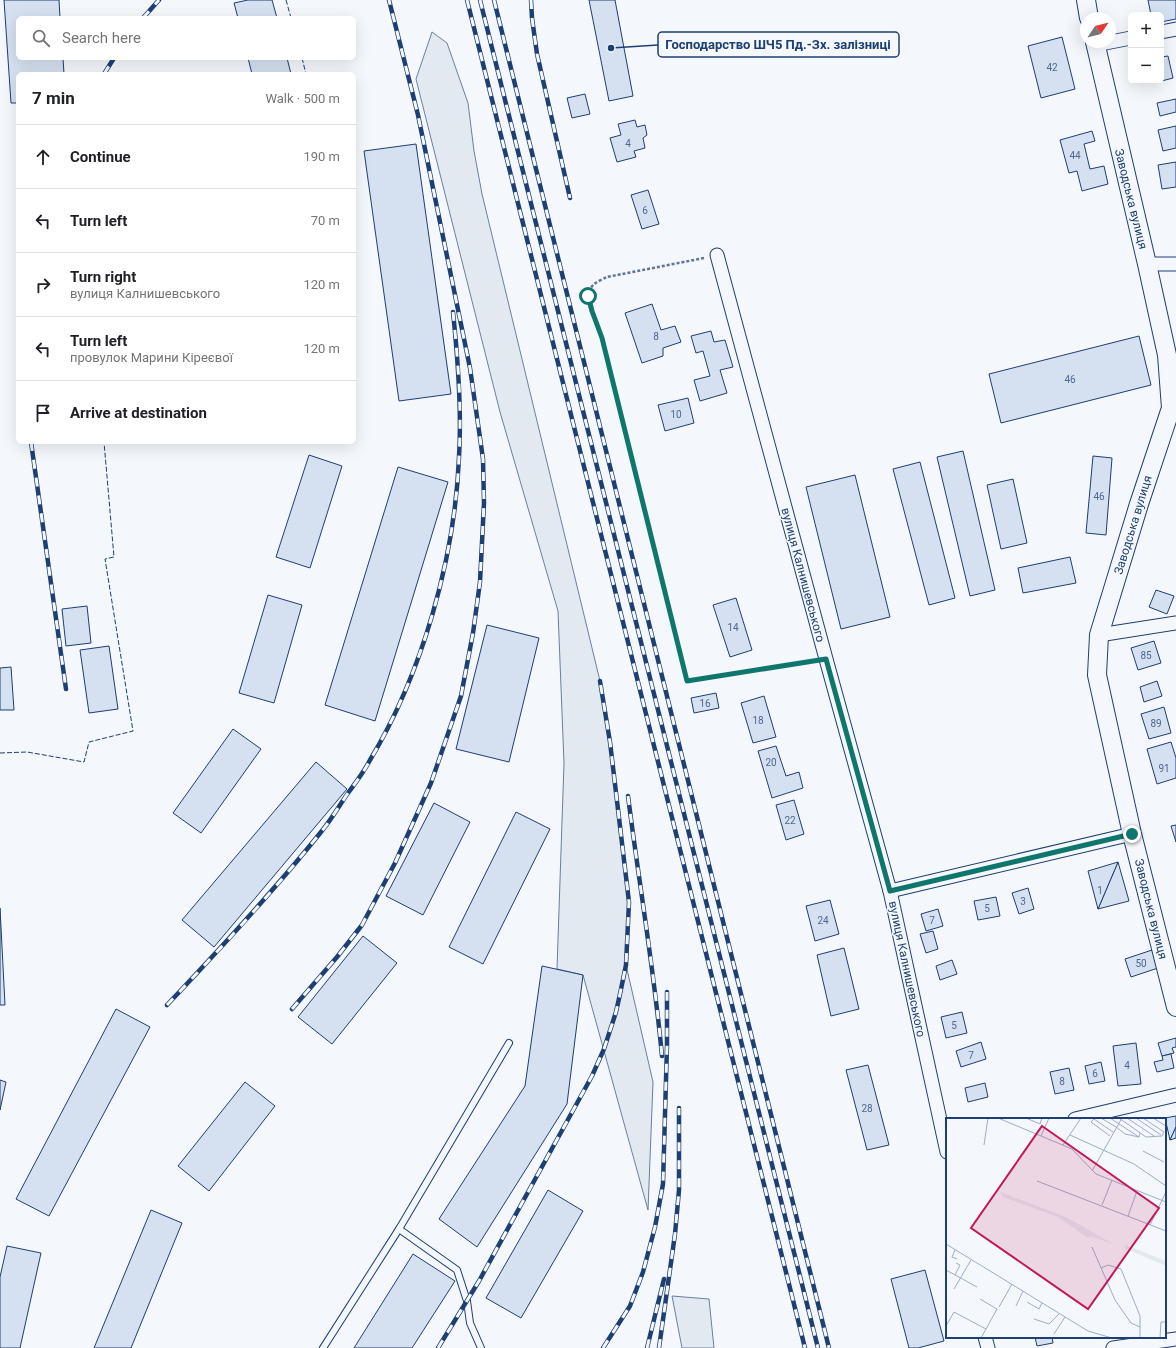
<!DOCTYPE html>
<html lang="en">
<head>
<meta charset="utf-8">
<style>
  body { margin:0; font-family:Roboto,sans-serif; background:#f6f6f6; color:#202124 }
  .controls { position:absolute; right:12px; top:12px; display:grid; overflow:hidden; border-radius:6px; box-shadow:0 4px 16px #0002 }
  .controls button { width:36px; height:36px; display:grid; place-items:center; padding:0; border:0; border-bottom:1px solid #e0e0e0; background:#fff; color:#202124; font:20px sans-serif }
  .compass { position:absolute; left:1080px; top:12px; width:36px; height:36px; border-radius:50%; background:#fff; box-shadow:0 4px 16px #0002; rotate:55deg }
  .stop { position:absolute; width:12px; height:12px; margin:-9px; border:3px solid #0f766e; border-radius:50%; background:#fff }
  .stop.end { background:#0f766e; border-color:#fff; box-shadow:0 1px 4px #0008 }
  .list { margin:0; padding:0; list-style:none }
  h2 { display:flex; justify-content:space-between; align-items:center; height:52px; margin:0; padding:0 16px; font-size:17px }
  h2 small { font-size:13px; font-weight:400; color:#757577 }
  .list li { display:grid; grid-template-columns:26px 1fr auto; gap:12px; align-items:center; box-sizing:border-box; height:64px; padding:0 16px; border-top:1px solid #e0e0e0 }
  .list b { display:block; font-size:15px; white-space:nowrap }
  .list p { margin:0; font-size:13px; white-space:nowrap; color:#757577 }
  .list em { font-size:13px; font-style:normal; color:#757577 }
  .icon { flex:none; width:22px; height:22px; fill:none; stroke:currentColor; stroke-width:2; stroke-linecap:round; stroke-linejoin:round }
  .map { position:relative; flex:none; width:1176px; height:1348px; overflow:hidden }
  .search { position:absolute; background:#fff; box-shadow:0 4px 16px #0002; left:16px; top:16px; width:340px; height:44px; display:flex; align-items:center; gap:10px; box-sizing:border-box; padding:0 14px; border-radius:6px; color:#757577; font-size:15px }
  .panel { position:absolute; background:#fff; box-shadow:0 4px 16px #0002; left:16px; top:72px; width:340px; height:372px; border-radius:6px }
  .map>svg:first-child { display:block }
</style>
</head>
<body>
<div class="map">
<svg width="1176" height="1348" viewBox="0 0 1176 1348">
  <rect width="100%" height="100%" fill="#f4f7fb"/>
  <g fill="#e3e9f0" stroke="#687fa3">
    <polygon points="432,32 447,43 468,103 474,151 482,194 600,681 610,742 629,902 626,965 653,1082 648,1210 583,975 557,969 564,763 558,611 500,412 416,79"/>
    <polygon points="672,1296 709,1299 714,1348 682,1348"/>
  </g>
  <g fill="#d5e0f0" stroke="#1d3f73">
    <polygon points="4,0 59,0 60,18 18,18 18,58 63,58 64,74 18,74 18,103 11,103"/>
    <polygon points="248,0 272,0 277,18 238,18 234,3"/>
    <polygon points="589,0 615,0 633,96 609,101"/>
    <polygon points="1148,0 1176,0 1176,19 1161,22 1161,15 1151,15"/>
    <polygon points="1062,37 1075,89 1041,98 1028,46"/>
    <polygon points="1168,56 1173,78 1154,83 1154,81 1161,81 1161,57"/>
    <polygon points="248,58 287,58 291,74 252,74"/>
    <polygon points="585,94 590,114 572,118 567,98"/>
    <polygon points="1176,99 1176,112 1160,116 1157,103"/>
    <polygon points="635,120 637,127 645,125 647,135 643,138 645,148 634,151 636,157 617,162 610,138 621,135 618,124"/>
    <polygon points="1176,126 1176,148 1163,151 1158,130"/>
    <polygon points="1092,131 1095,141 1084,144 1090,169 1104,166 1108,184 1082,191 1077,171 1069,173 1060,140"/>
    <polygon points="416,144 451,394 399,401 364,151"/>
    <polygon points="1176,162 1176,187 1162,189 1158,165"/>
    <polygon points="648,190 659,224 642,229 631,195"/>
    <polygon points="652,304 661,330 675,326 681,342 663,348 663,356 642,363 625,313"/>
    <polygon points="711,331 714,342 725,340 733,367 720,370 727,393 700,401 694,380 710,376 703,351 696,353 691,336"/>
    <polygon points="1139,336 1151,385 1001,423 989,374"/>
    <polygon points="688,398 694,423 665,431 658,405"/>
    <polygon points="963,451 995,590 970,596 937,457"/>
    <polygon points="309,455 342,466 310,568 276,557"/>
    <polygon points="1093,456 1112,458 1106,535 1086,533"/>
    <polygon points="920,462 955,598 929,605 893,469"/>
    <polygon points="398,467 448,482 375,721 325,705"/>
    <polygon points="855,475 890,617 841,629 806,487"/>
    <polygon points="1013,479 1027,543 1001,549 987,485"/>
    <polygon points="1070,557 1076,583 1023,593 1018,568"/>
    <polygon points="1156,590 1174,596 1167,614 1149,607"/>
    <polygon points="268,595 302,605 274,703 239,693"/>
    <polygon points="736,598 752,650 730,657 713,605"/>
    <polygon points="87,606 91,643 66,646 62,609"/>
    <polygon points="487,625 539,638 509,762 456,749"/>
    <polygon points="1154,641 1161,663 1138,670 1131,648"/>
    <polygon points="109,646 118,709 89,713 80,650"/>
    <polygon points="11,667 14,710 0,710 0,668"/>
    <polygon points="1157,681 1162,696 1144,702 1140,687"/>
    <polygon points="716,693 719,708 694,713 691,698"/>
    <polygon points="764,696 776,737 753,743 741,703"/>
    <polygon points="1164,707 1171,733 1149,739 1141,714"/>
    <polygon points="233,729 261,749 201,833 173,813"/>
    <polygon points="1171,742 1176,758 1176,778 1157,784 1147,749"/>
    <polygon points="776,746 786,776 799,772 803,788 772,798 758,751"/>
    <polygon points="316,762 347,789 214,947 182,920"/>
    <polygon points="794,800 804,834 786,840 776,805"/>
    <polygon points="434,803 470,822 423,915 386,896"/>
    <polygon points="516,812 550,829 483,964 449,947"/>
    <polygon points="1176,825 1176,842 1171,826"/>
    <polygon points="1118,862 1129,901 1098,909"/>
    <polygon points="1118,862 1098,909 1088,871"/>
    <polygon points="1028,888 1034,909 1019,914 1012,893"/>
    <polygon points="996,897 1000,916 978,920 974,901"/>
    <polygon points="830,900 839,934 815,941 806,906"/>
    <polygon points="0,908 5,1005 0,1005"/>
    <polygon points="938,909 943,926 926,931 921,914"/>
    <polygon points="933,931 938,949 926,953 920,934"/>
    <polygon points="363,936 397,963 332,1044 298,1017"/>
    <polygon points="844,948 859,1009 831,1016 817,955"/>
    <polygon points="1152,950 1158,968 1131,977 1125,959"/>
    <polygon points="952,960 957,974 940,980 936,966"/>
    <polygon points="542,966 583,975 567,1104 477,1247 439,1219 525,1086"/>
    <polygon points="116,1009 150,1027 49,1216 16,1199"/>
    <polygon points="962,1012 967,1033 946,1038 941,1017"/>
    <polygon points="1176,1038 1176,1047 1172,1048 1174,1053 1162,1056 1158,1043"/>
    <polygon points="981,1042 986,1059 961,1067 956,1051"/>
    <polygon points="1136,1043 1141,1084 1118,1086 1113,1046"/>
    <polygon points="1171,1054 1174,1068 1157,1072 1154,1062 1163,1060 1162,1056"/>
    <polygon points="1101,1062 1105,1081 1089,1084 1085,1066"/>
    <polygon points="868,1065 889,1145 867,1150 846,1070"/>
    <polygon points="1069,1068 1074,1090 1055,1094 1050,1072"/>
    <polygon points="0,1080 6,1082 0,1110"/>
    <polygon points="245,1082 275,1106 209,1191 178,1166"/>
    <polygon points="985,1083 988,1097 968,1102 965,1088"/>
    <polygon points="1176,1116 1176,1127 1170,1140 1165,1118"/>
    <polygon points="1176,1127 1176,1138 1170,1140"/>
    <polygon points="548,1190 583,1211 521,1318 486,1298"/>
    <polygon points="151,1210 182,1223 131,1348 94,1348"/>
    <polygon points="7,1246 41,1253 20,1348 0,1348 0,1277"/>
    <polygon points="413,1254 455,1281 412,1348 354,1348"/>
    <polygon points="925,1270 944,1341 918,1348 909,1348 891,1279"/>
    <polygon points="1035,1337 1052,1337 1053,1343 1037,1346"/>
  </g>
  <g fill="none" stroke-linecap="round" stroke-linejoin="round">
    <g stroke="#1d3f73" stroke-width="8">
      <g id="lane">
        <polyline points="399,1229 457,1270 467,1301 470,1323 481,1348"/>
        <polyline points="323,1348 399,1229 509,1043"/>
      </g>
    </g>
    <g stroke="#1d3f73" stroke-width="15">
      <g id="street">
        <polyline points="1161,32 1176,29"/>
        <polyline points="1095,45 1131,38"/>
        <polyline points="717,255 826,659 890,891 947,1152"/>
        <polyline points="1147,264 1176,264"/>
        <polyline points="1099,635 1176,623"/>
        <polyline points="890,891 1132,834"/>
        <polyline points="1075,1119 1176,1095"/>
        <polyline points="985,1337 988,1348"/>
        <polyline points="1113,1348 1176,1339"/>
      </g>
    </g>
    <g stroke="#1d3f73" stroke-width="20">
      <g id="secondary">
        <polyline points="1086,0 1089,18"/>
        <polyline points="1095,42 1147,264 1167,355 1171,408 1139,504 1099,635 1097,675 1132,834 1176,1007"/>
      </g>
    </g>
    <path stroke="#5e769c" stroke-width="2.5" stroke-dasharray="3 2" stroke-linecap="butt" d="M704,258L607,277C603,279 596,282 593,285C582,298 597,324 602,338L687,681L813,661"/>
    <use href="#lane" stroke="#f4f7fb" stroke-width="6"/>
    <use href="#street" stroke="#f4f7fb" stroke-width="13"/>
    <use href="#secondary" stroke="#f4f7fb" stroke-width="18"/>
    <g stroke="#1d3f73" stroke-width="4.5">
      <g id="rail">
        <polyline points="467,0 805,1348"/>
        <polyline points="480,0 818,1348"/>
        <polyline points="494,0 829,1348"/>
        <polyline points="531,0 532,18 537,54 570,198"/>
        <polyline points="143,18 159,0"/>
        <polyline points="104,74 114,58"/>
        <polyline points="31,442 66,689"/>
        <path d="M628,796C639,883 654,969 662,1056"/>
        <path d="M167,1005C220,949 273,892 321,832C331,820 339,806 348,793C356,782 364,772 370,760C422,674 455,558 459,457C462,409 458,360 453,312"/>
        <polyline points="292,1009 337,957 362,925 395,863 431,783 461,696 473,633 480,582 484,503 483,459 470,368 418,115 389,0"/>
        <polyline points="438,1348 479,1281 592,1076 604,1049 616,1012 620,994 626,965 629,902 610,742 600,681"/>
        <polyline points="603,1348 630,1306 643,1272 655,1227 663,1184 667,1045 667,992"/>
        <polyline points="647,1348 664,1279"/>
        <polyline points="659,1348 675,1234 679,1190 679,1108"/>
      </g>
    </g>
    <use href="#rail" stroke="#f4f7fb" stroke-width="3" stroke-dasharray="9" stroke-linecap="butt"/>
    <g stroke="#1d3f73" stroke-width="1" stroke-dasharray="5 2" stroke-linecap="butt">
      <polyline points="286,0 291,18"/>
      <polyline points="302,58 306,74"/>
      <polyline points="0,753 27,752 84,762 89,742 133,731 105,559 114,557 104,442"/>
    </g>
  </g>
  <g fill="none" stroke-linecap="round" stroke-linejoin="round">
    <polyline stroke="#0f766e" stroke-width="5" points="588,296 592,311 602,338 687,681 826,659 890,891 1132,834"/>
  </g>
  <g text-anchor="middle" stroke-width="3" stroke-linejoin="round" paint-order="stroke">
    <g font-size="10" fill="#4b6792">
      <text x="1052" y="71">42</text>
      <text x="628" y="147">4</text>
      <text x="1075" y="159">44</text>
      <text x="645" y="214">6</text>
      <text x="656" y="340">8</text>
      <text x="1070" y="383">46</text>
      <text x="676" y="418">10</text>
      <text x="1099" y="500">46</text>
      <text x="733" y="631">14</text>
      <text x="1146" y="659">85</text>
      <text x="705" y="707">16</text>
      <text x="758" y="724">18</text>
      <text x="1156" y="727">89</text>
      <text x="771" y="766">20</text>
      <text x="1164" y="772">91</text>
      <text x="790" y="824">22</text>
      <text x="1100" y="894">1</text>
      <text x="1023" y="905">3</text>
      <text x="987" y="912">5</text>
      <text x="823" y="924">24</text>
      <text x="932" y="924">7</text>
      <text x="1141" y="967">50</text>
      <text x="954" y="1029">5</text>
      <text x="971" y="1059">7</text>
      <text x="1127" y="1069">4</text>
      <text x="1095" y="1077">6</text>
      <text x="1062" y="1085">8</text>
      <text x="867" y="1112">28</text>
    </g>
    <g font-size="12" fill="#1d3f73" stroke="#f4f7fb">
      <text transform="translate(1131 199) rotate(76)" y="4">Заводська вулиця</text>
      <text transform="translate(1133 525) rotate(-73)" y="4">Заводська вулиця</text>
      <text transform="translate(803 575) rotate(75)" y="4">вулиця Калнишевського</text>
      <text transform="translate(1151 909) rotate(76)" y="4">Заводська вулиця</text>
      <text transform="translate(907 969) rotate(78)" y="4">вулиця Калнишевського</text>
    </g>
  </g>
  <g transform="translate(946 1118)">
    <rect width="220" height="220" fill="#f4f7fb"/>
    <path d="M54,74L120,99L169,127L145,118L142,120L112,99L57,79ZM180,127L220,143V148L178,130Z" fill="#e3e9f0"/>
    <path fill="none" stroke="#9eadc5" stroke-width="1" d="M52,0L126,31L150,56L220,84M80,0L94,6L96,0M155,0L170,9M164,0L193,19M173,0L200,19L216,18L218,14L197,0M181,0L208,18M190,0L215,17M207,0L220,8M170,9L179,16L193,19L194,15M124,17L188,46L220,68M95,18L103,0M164,18L145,4L148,1L167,14M38,27L42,0M117,27L135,0M197,33L218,44M146,53L176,0M91,63L220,113M156,87L166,62M182,98L191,73M204,107L220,74M0,126L142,213L166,220M146,129L169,182L185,205L194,209M9,132L6,139L11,141M155,150L162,147L175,151L194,198V220M0,152L31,169M9,157L14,147L10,145M8,171L25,142M34,181L51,191L35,220M81,184L93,191L96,185M70,188L77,173M53,189L66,166M88,201L103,206L113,196M0,208L8,194L40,211M108,216L119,199M214,220L215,204H220"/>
    <path fill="#c2185b" fill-opacity="0.15" stroke="#c2185b" stroke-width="2" d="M96,8L213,90L142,191L25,110Z"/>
    <rect width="220" height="220" fill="none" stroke="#1d3f73" stroke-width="2"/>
  </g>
  <path fill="none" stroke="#1d3f73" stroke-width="1.5" d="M611 48L658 45"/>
  <circle fill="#1d3f73" stroke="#f4f7fb" stroke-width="1.5" cx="611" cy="48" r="4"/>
  <rect fill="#f4f7fb" stroke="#1d3f73" stroke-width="1.5" x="658" y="32" width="241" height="25" rx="4"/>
  <g font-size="13" text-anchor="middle" font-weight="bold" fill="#1d3f73">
    <text x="778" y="49">Господарство ШЧ5 Пд.-Зх. залізниці</text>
  </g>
</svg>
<div class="controls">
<button>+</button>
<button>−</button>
</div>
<svg class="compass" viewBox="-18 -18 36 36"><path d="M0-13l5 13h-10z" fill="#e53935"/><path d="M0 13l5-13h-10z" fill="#757577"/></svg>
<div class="stop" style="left:588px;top:296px"></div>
<div class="stop end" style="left:1132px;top:834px"></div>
<div class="search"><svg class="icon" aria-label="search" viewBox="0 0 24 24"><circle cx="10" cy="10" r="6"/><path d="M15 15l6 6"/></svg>Search here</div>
<section class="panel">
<h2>7 min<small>Walk · 500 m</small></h2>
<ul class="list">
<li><svg class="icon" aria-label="ahead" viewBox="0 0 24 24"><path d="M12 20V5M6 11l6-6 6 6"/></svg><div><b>Continue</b></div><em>190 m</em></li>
<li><svg class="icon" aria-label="left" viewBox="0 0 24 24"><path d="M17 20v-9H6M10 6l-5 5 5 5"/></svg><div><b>Turn left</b></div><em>70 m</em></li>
<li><svg class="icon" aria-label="right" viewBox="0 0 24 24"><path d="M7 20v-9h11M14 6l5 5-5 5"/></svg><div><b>Turn right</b><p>вулиця Калнишевського</p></div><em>120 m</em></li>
<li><svg class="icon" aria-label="left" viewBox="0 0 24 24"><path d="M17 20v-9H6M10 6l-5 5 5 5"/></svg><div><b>Turn left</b><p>провулок Марини Кіреєвої</p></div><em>120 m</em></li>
<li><svg class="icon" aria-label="arrive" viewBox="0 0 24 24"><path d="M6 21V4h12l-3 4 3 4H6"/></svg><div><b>Arrive at destination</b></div></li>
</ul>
</section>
</div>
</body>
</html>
